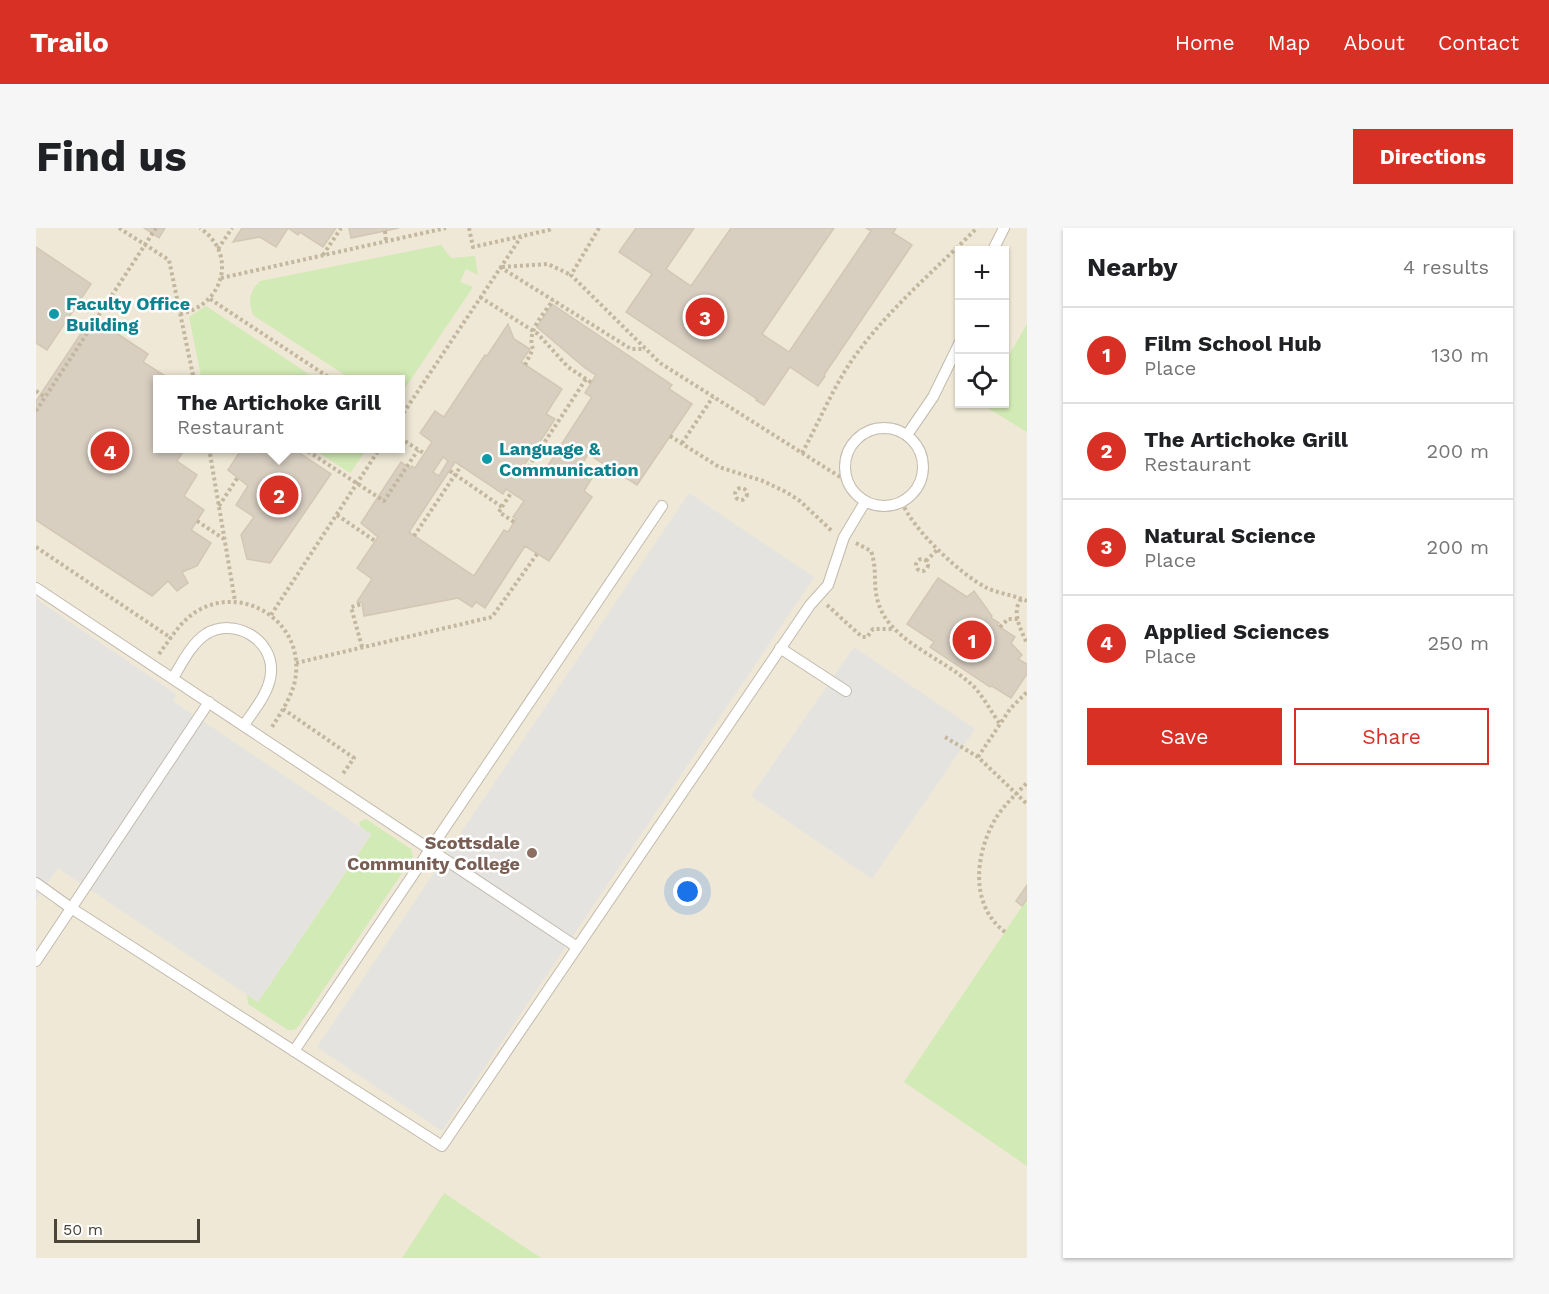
<!DOCTYPE html>
<html lang="en">
<head>
<meta charset="utf-8">
<style>
  body { margin:0; font-family:"Work Sans",sans-serif; background:#f6f6f6; color:#202124 }
  .controls { position:absolute; right:18px; top:18px; display:grid; overflow:hidden; border-radius:0px; box-shadow:0 2px 4px #0004 }
  .controls button { width:54px; height:54px; display:grid; place-items:center; padding:0; border:0; border-bottom:2px solid #e0e0e0; background:#fff; color:#202124; font:30px sans-serif }
  .scale { position:absolute; left:18px; bottom:15px; width:146px; box-sizing:border-box; padding-left:6px; border:3px solid #4b4439; border-top:0; font-size:16px; line-height:21px; white-space:nowrap; color:#4b4439; -webkit-text-stroke:4px #fff; paint-order:stroke }
  .you { position:absolute; left:652px; top:664px; width:21px; height:21px; margin:-15px; border:4px solid #fff; border-radius:50%; background:#1a73e8; box-shadow:0 0 0 9px #1a73e833 }
  .badge { display:grid; place-items:center; width:39px; height:39px; border-radius:50%; background:#d93025; color:#fff; font-size:20px; font-weight:700 }
  .pin { position:absolute; translate:-50% -50%; border:3px solid #fff; box-shadow:0 2px 6px #0006 }
  .popup { position:absolute; left:117px; top:147px; width:252px; height:78px; box-sizing:border-box; display:grid; place-content:center; border-radius:0px; background:#fff; filter:drop-shadow(0 2px 4px #0005); font-size:20px; white-space:nowrap; color:#757577 }
  .popup b { font-size:22px; color:#202124 }
  .popup::after { content:''; position:absolute; left:50%; top:100%; margin-left:-12px; border:12px solid transparent; border-top-color:#fff }
  .list { margin:0; padding:0; list-style:none }
  h2 { display:flex; justify-content:space-between; align-items:center; height:78px; margin:0; padding:0 24px; font-size:26px }
  h2 small { font-size:20px; font-weight:400; color:#757577 }
  .list li { display:grid; grid-template-columns:39px 1fr auto; gap:18px; align-items:center; box-sizing:border-box; height:96px; padding:0 24px; border-top:2px solid #e0e0e0 }
  .list b { display:block; font-size:22px; white-space:nowrap }
  .list p { margin:0; font-size:20px; white-space:nowrap; color:#757577 }
  .list em { font-size:20px; font-style:normal; color:#757577 }
  .actions { display:flex; gap:12px; padding:18px 24px }
  .actions a { flex:1; padding:14px 0; border:2px solid #d93025; border-radius:0px; text-align:center; font-size:21px; color:#d93025 }
  .actions .main { background:#d93025; color:#fff }
  .icon { flex:none; width:33px; height:33px; fill:none; stroke:currentColor; stroke-width:2; stroke-linecap:round; stroke-linejoin:round }
  .map { position:relative; flex:none; width:991px; height:1030px; overflow:hidden; border-radius:0px }
  header { display:flex; align-items:center; gap:36px; box-sizing:border-box; height:84px; padding:0 30px; background:#d93025; color:#fff }
  header strong { font-size:28px }
  nav { display:flex; gap:33px; margin-inline-start:auto; font-size:21px }
  .intro { display:flex; align-items:center; justify-content:space-between; box-sizing:border-box; height:144px; padding:0 36px }
  h1 { margin:0; font-size:42px }
  .button { padding:15px 27px; border-radius:0px; background:#d93025; color:#fff; font-size:21px; font-weight:700 }
  main { display:flex; gap:36px; padding:0 36px }
  aside { flex:1; background:#fff; border-radius:0px; box-shadow:0 2px 4px #0004 }
  .map>svg:first-child { display:block }
</style>
</head>
<body>
<header>
<strong>Trailo</strong>
<nav><a>Home</a><a>Map</a><a>About</a><a>Contact</a></nav>
</header>
<div class="intro"><h1>Find us</h1><a class="button">Directions</a></div>
<main>
<div class="map">
<svg width="991" height="1030" viewBox="0 0 991 1030">
  <rect width="100%" height="100%" fill="#f6f3ec"/>
  <path fill="#efe8d6" fill-rule="evenodd" d="M0,0H991V1030H0ZM924,22H969V176H924ZM122,152H364V220H122Z"/>
  <g fill="#d2eab5">
    <path d="M405,17L415,30L439,28L442,47L430,41L424,54L437,59L365,166L364,152L315,151L217,87C212,73 213,64 224,53Z"/>
    <polygon points="170,78 280,151 170,152 165,148 153,89"/>
    <polygon points="991,96 991,204 945,176 969,176 969,134"/>
    <polygon points="277,221 331,221 314,245"/>
    <polygon points="330,591 375,621 377,629 262,799 258,802 252,802 212,776 211,767 222,774 335,607 325,599 323,594"/>
    <polygon points="991,671 991,938 868,854"/>
    <polygon points="408,965 505,1030 366,1030"/>
  </g>
  <g fill="#e5e3e0">
    <polygon points="653,265 778,349 406,903 281,819"/>
    <polygon points="0,371 140,466 137,473 335,606 222,774 22,640 0,672"/>
    <polygon points="818,419 939,501 836,651 715,568"/>
  </g>
  <g fill="#d8cfc1" stroke="#d3c7b4" stroke-width="1.5" fill-rule="evenodd">
    <polygon points="108,0 129,0 123,10"/>
    <polygon points="206,0 300,0 287,19 264,4 262,7 252,0 240,19 224,9 197,14"/>
    <polygon points="313,0 363,0 315,10"/>
    <polygon points="600,0 658,0 630,41 655,58 695,0 798,0 726,106 753,124 835,3 830,0 860,0 857,5 876,17 788,147 789,148 782,158 754,139 728,177 720,172 721,171 590,84 616,46 583,24"/>
    <polygon points="0,19 55,56 11,122 0,115"/>
    <path d="M516,76L636,157L633,161L656,176L601,257L552,226L543,241L556,250L548,263L556,269L513,333L489,318L449,380L440,374L436,379L422,370L328,388L326,375L321,374L336,351L321,340L342,309L325,295L365,234L374,240L376,238L379,240L396,214L384,205L399,183L408,189L449,127L451,128L472,96L478,111L494,121L485,134L526,161L510,186L519,191L485,242L493,247L500,237L509,242L556,169L549,165L560,147L549,140L501,99ZM407,229L412,233L403,248L397,244ZM419,234L467,266L470,261L488,273L477,289L480,291L472,304L468,302L438,348L373,304Z"/>
    <polygon points="56,89 112,126 107,134 134,151 122,152 122,220 149,220 141,233 161,247 148,268 168,282 155,302 175,315 161,338 146,344 152,355 141,363 132,353 116,368 0,292 0,173"/>
    <polygon points="203,220 256,220 295,246 234,335 211,331 205,307 218,289 200,277 212,258 192,242 205,222"/>
    <polygon points="902,350 931,369 938,363 956,388 955,390 963,395 961,397 979,409 975,415 986,427 982,431 991,436 991,446 975,470 956,458 954,459 894,419 898,414 871,396"/>
    <polygon points="991,657 991,671 986,678 980,673"/>
  </g>
  <g fill="none" stroke-linecap="round" stroke-linejoin="round">
    <g stroke="#c2bbae" stroke-width="12">
      <g id="service">
        <polyline points="957,22 968,0"/>
        <circle cx="848" cy="239" r="39"/>
        <polyline points="871,207 897,169 924,114"/>
        <polyline points="0,360 541,719"/>
        <polyline points="744,420 810,463"/>
        <path d="M137,450C146,435 155,416 170,406C198,389 237,411 235,444C234,464 218,482 208,497"/>
        <polyline points="0,655 35,680 406,918 774,377 792,357 808,309 829,274"/>
        <polyline points="0,733 173,474"/>
        <polyline points="258,823 626,278"/>
      </g>
    </g>
    <g stroke="#c4b79f" stroke-width="4" stroke-dasharray="3 3" stroke-linecap="butt">
      <polyline points="83,0 133,32 158,152"/>
      <polyline points="433,0 437,19 513,2 515,0"/>
      <polyline points="563,0 535,47 624,135 812,254"/>
      <polyline points="349,3 350,13"/>
      <polyline points="182,21 196,0"/>
      <polyline points="287,27 305,0"/>
      <polyline points="464,39 595,121 609,121"/>
      <polyline points="466,39 512,36 535,47"/>
      <polyline points="185,50 410,0"/>
      <polyline points="444,69 502,106 532,139 556,155"/>
      <polyline points="174,71 297,152"/>
      <path d="M144,86C188,77 202,26 164,0"/>
      <path d="M489,137L497,121C490,103 508,86 517,72"/>
      <polyline points="0,163 9,169"/>
      <polyline points="0,183 120,0"/>
      <polyline points="364,190 485,9"/>
      <polyline points="634,208 683,239 727,253 750,264 764,273 797,304"/>
      <polyline points="364,210 389,226"/>
      <polyline points="646,215 677,169"/>
      <polyline points="173,220 199,373"/>
      <polyline points="267,220 348,273 382,222"/>
      <path d="M766,225C781,198 793,169 809,143C841,91 898,43 941,0"/>
      <polyline points="414,243 466,279 463,284 478,294"/>
      <polyline points="489,244 550,151"/>
      <circle cx="705" cy="266" r="6"/>
      <path d="M866,274C876,301 925,347 951,360C964,366 978,367 991,373"/>
      <polyline points="183,278 202,249"/>
      <polyline points="466,279 475,265"/>
      <polyline points="301,287 339,313"/>
      <polyline points="161,293 188,311"/>
      <polyline points="378,308 425,238"/>
      <path d="M820,315L835,323C843,346 834,362 847,386C864,416 908,432 934,455C945,464 955,484 964,496"/>
      <polyline points="0,319 135,410"/>
      <circle cx="886" cy="337" r="6"/>
      <polyline points="890,333 902,321"/>
      <path d="M985,371C975,385 985,401 991,416"/>
      <polyline points="791,377 826,409 831,409 837,401 857,401"/>
      <polyline points="235,387 344,220"/>
      <polyline points="964,399 972,391 982,391"/>
      <polyline points="326,419 315,379 326,376"/>
      <path d="M123,426C135,410 145,392 163,382C208,357 265,393 260,445C259,464 246,483 236,499"/>
      <polyline points="260,435 456,389 501,326"/>
      <polyline points="247,481 318,530 306,547"/>
      <polyline points="909,509 942,529 991,576"/>
      <polyline points="942,529 974,481 991,464"/>
      <path d="M969,704C933,677 939,625 960,590C968,577 980,566 991,555"/>
    </g>
    <use href="#service" stroke="#fff" stroke-width="10"/>
  </g>
  <g fill="#0f9aa8" stroke="#fff" stroke-width="2">
    <circle cx="18" cy="86" r="6"/>
    <circle cx="451" cy="231" r="6"/>
  </g>
  <circle fill="#8d6e63" stroke="#fff" stroke-width="2" cx="496" cy="625" r="6"/>
  <g text-anchor="middle" stroke-width="5" stroke-linejoin="round" paint-order="stroke">
    <g font-size="18" font-weight="bold" fill="#0d838f" stroke="#fff" text-anchor="start">
      <text x="30" y="82">Faculty Office<tspan x="30" dy="21">Building</tspan></text>
      <text x="463" y="227">Language &amp;<tspan x="463" dy="21">Communication</tspan></text>
    </g>
    <g font-size="18" font-weight="bold" fill="#785e54" stroke="#fff" text-anchor="end">
      <text x="484" y="621">Scottsdale<tspan x="484" dy="21">Community College</tspan></text>
    </g>
  </g>
</svg>
<div class="controls">
<button>+</button>
<button>−</button>
<button><svg class="icon" aria-label="locate" viewBox="0 0 24 24"><circle cx="12" cy="12" r="6"/><path d="M12 2v4M12 18v4M2 12h4M18 12h4"/></svg></button>
</div>
<div class="scale">50 m</div>
<div class="you"></div>
<div class="pin badge" style="left:936px;top:412px">1</div>
<div class="pin badge" style="left:243px;top:267px">2</div>
<div class="popup"><b>The Artichoke Grill</b>Restaurant</div>
<div class="pin badge" style="left:669px;top:89px">3</div>
<div class="pin badge" style="left:74px;top:223px">4</div>
</div>
<aside>
<h2>Nearby<small>4 results</small></h2>
<ul class="list">
<li><span class="badge">1</span><div><b>Film School Hub</b><p>Place</p></div><em>130 m</em></li>
<li><span class="badge">2</span><div><b>The Artichoke Grill</b><p>Restaurant</p></div><em>200 m</em></li>
<li><span class="badge">3</span><div><b>Natural Science</b><p>Place</p></div><em>200 m</em></li>
<li><span class="badge">4</span><div><b>Applied Sciences</b><p>Place</p></div><em>250 m</em></li>
</ul>
<div class="actions"><a class="main">Save</a><a>Share</a></div>
</aside>
</main>
</body>
</html>
